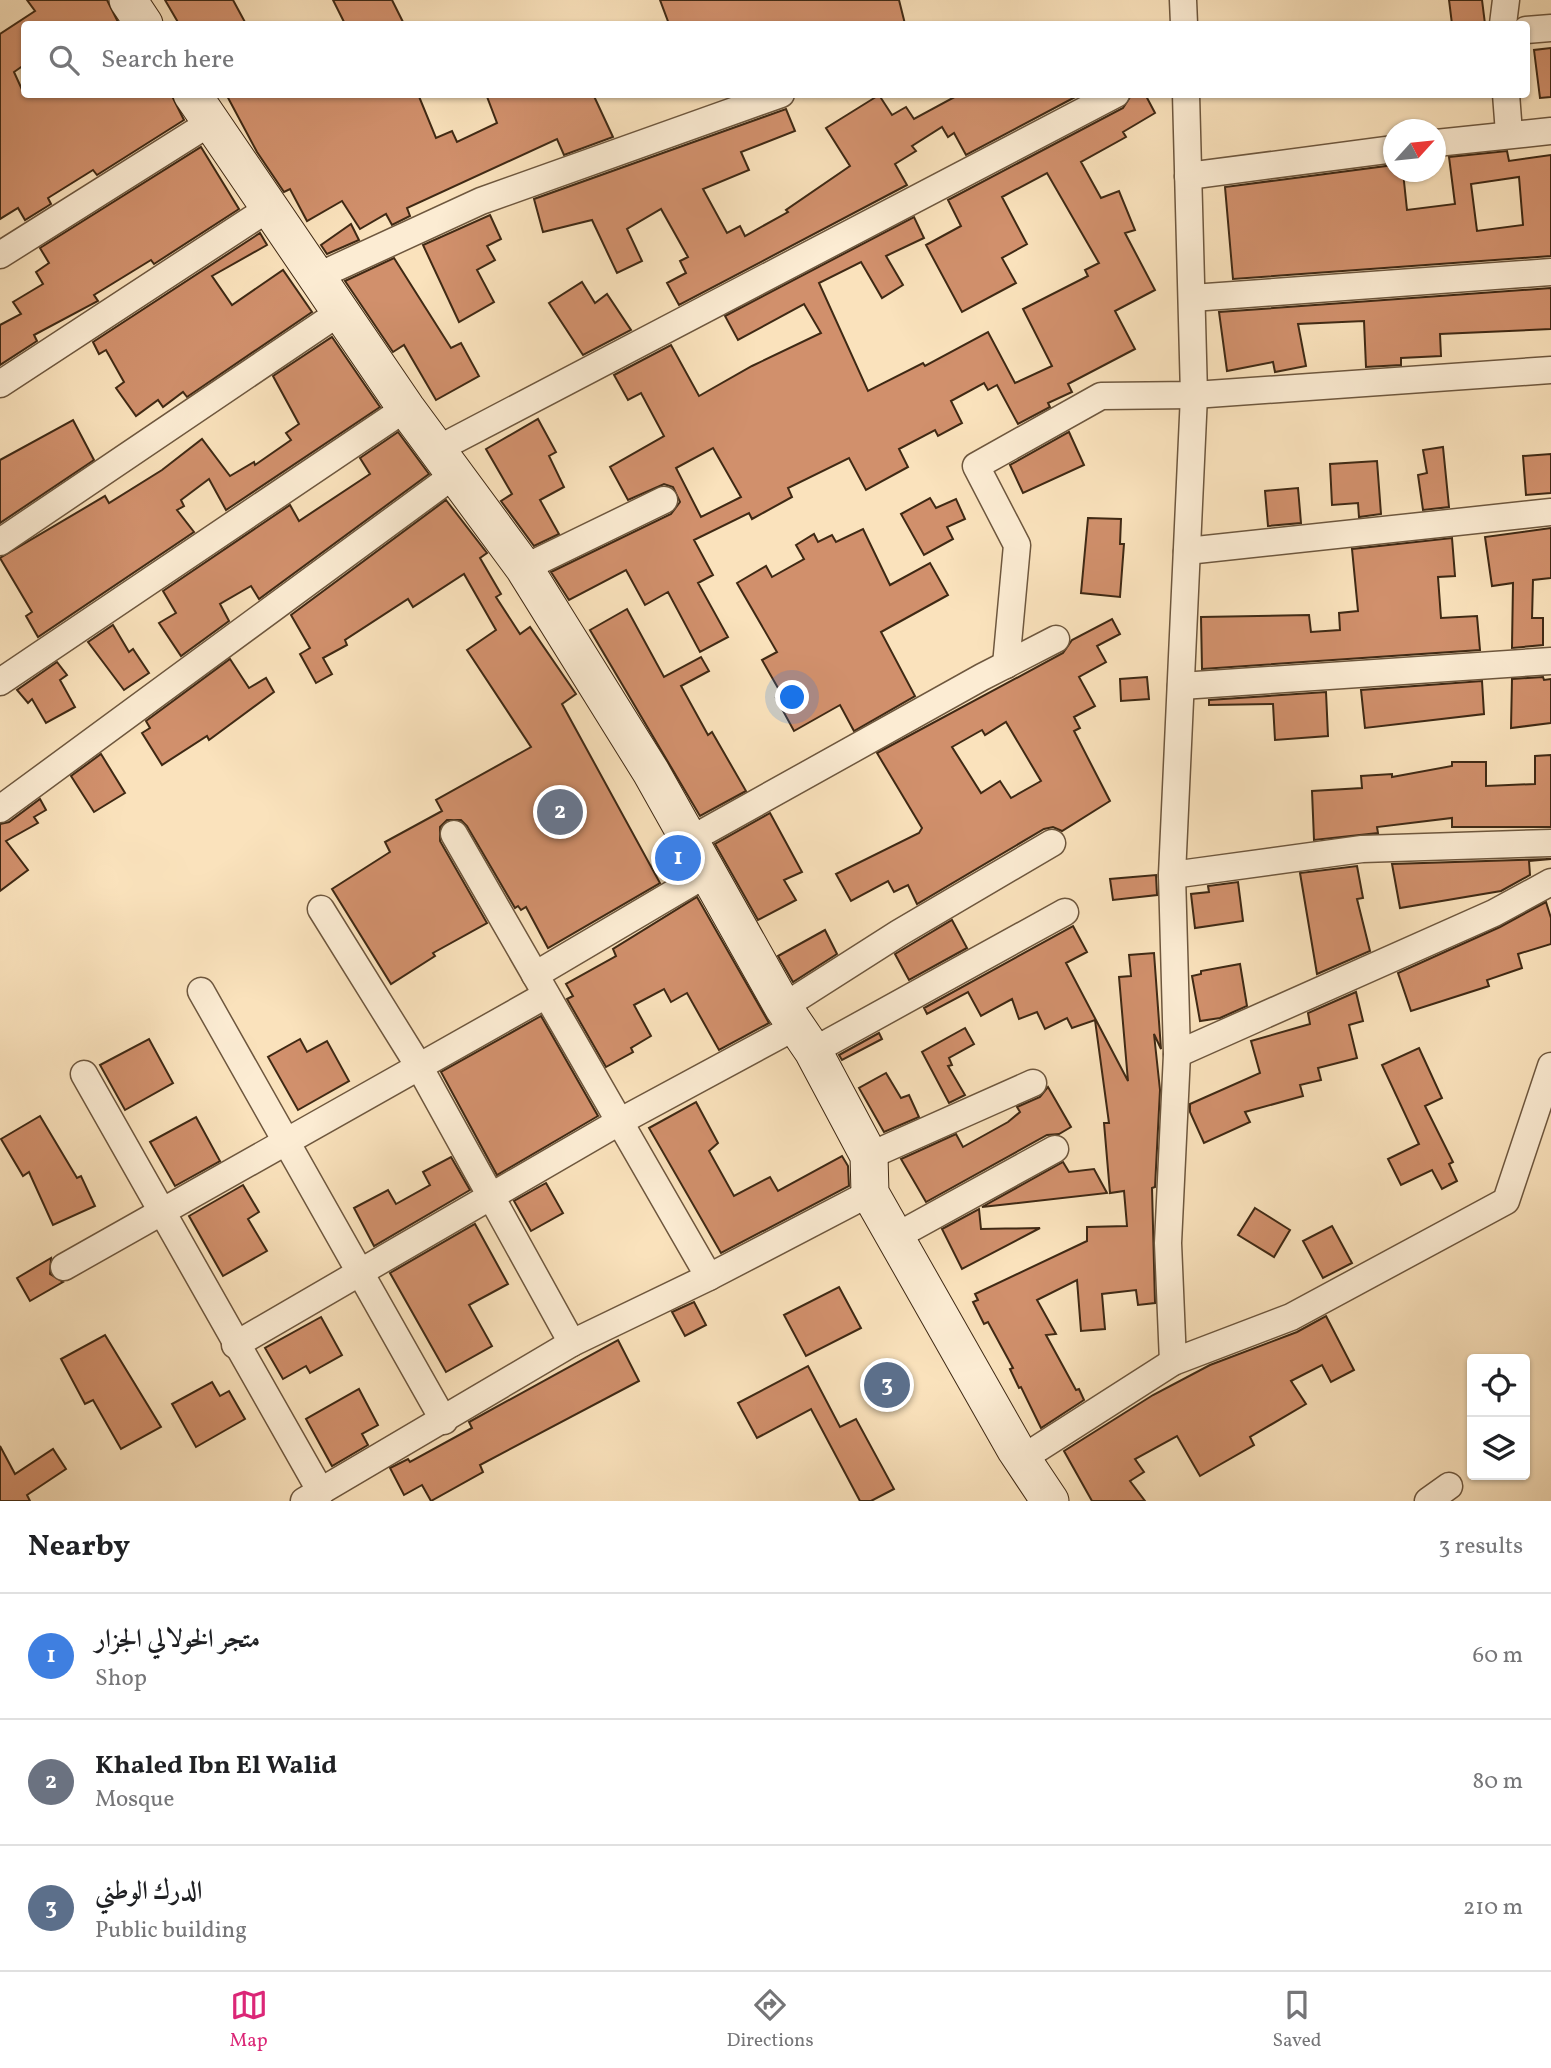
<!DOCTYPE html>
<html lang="en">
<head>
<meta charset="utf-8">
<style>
  body { margin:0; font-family:Vollkorn,Amiri,serif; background:#f2f2f2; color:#202124 }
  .controls { position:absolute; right:21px; bottom:21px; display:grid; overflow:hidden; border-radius:7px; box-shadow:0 2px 5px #0004 }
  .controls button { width:63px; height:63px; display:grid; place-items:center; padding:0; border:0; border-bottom:2px solid #e0e0e0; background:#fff; color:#202124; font:35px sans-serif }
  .compass { position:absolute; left:1383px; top:119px; width:63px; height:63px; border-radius:50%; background:#fff; box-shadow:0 2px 5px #0004; rotate:63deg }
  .you { position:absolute; left:793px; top:698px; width:24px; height:24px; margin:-18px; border:5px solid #fff; border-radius:50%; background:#1a73e8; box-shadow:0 0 0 10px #1a73e833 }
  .badge { display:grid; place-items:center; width:46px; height:46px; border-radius:50%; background:#db2777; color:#fff; font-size:23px; font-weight:700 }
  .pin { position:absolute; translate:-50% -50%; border:4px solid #fff; box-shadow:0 2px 7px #0006 }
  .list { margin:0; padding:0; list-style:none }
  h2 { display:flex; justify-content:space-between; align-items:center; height:91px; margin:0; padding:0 28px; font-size:30px }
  h2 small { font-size:23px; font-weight:400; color:#757577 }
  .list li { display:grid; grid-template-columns:46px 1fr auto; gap:21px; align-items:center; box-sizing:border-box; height:126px; padding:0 28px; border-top:2px solid #e0e0e0 }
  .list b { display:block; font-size:26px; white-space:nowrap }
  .list p { margin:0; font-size:23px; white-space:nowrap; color:#757577 }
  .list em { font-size:23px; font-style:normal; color:#757577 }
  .icon { flex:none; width:38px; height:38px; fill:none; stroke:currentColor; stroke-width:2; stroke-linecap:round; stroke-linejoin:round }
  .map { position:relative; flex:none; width:1551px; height:1501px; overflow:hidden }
  .search { position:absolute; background:#fff; box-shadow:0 2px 5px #0004; left:21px; right:21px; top:21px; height:77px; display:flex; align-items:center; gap:18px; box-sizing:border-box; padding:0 24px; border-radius:7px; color:#757577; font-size:26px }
  .sheet { height:469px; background:#fff }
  nav { display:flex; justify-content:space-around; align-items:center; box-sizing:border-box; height:98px; border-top:2px solid #e0e0e0; background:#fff; font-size:19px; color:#757577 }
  nav a { display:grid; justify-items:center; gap:4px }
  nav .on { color:#db2777 }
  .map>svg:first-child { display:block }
</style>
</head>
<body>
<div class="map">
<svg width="1551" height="1501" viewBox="0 0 1551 1501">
  <rect width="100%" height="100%" fill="#fae2bc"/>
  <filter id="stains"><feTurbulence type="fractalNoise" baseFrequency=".00286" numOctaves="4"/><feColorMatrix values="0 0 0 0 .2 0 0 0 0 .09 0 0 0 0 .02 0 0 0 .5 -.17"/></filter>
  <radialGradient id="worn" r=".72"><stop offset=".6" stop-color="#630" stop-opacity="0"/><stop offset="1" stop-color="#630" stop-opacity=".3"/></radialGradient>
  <g fill="#d1906c" stroke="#3f2914" stroke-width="2" fill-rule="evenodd">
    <polygon points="27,0 107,0 119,24 24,24 24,65 14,72 24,94 171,94 184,120 97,175 93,170 48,198 51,204 25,220 18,208 0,219 0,34 35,11"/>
    <polygon points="165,0 233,0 246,24 179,24"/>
    <polygon points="333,0 392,0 404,24 345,24"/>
    <polygon points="660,0 899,0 905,24 669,24"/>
    <polygon points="1449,0 1482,0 1485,24 1452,24"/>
    <polygon points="1551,48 1551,97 1540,98 1534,50"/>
    <polygon points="226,94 418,94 436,138 452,131 457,142 497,123 486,94 593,94 613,137 564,155 557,139 407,208 410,216 392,225 386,214 360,229 342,201 307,221 290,189 284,192 257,152"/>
    <polygon points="960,94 1081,94 966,155 954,133 948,137 942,127 912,146 916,151 895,164 907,185 679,305 667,283 686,273 680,261 688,257 661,209 627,229 642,261 617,273 592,220 543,232 534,199 786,109 795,131 741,152 749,170 703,189 727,233 740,226 745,236 788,212 786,210 850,166 826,128 879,95 892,115 906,107 914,119"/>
    <path d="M1132,94H1145L1155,113L1123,132L1126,137L1081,162L1101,198L1119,191L1135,230L1125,233L1155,290L1115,311L1135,349L1068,384L1072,392L1048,403L1050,407L1018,424L997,385L988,390L984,383L951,401L962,423L938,436L935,430L899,449L908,467L866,490L849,458L788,488L792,497L752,519L749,513L694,540L713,575L698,583L728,637L700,652L668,592L645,605L626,570L569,600L551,572L671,514L680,502L673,487L664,484L628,500L610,467L664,436L641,393L628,400L614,375L671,345L699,396L752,366L821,333L804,304L738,340L725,316L914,217L924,238L886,256L903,285L882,298L861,262L819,283L868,391L923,363L925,366L988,332L1015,383L1052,366L1023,309L1088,276L1085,270L1099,263L1047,173L1002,197L1027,244L1002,258L1016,283L962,312L926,245L961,226L948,200L1123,108ZM713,448L741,497L701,517L676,468Z"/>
    <polygon points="201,147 239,209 154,264 151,260 94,295 98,301 34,335 37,341 0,365 0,325 21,314 13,302 43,284 36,272 49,263 40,248"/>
    <path d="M1507,151L1509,161L1551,155V256L1233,279L1225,187L1394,165V172H1403L1407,210L1455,204L1449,157ZM1519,177L1523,225L1477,231L1471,184Z"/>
    <polygon points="490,215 501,239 487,246 495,260 477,270 494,302 459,322 423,245"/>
    <polygon points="351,224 359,240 327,254 321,245"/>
    <polygon points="260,233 267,245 212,276 232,305 283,270 312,312 187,397 183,392 163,407 158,400 136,416 116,388 124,382 106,350 99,354 93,342"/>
    <polygon points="394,258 451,348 461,343 479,376 436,400 404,345 393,352 345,281"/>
    <polygon points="582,282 595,303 607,294 631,330 583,355 549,303"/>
    <polygon points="1551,288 1551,329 1440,334 1441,356 1401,358 1401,365 1366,367 1364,321 1298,324 1306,366 1275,372 1273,362 1227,371 1219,312"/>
    <polygon points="332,337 380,407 226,510 209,479 181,500 184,506 177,510 194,532 38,637 26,616 32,612 0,558 105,496 109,503 162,470 202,439 230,476 254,462 255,465 291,440 286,433 299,424 273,376"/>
    <polygon points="538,419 556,452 549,456 564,487 540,500 559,534 534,546 501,501 512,494 486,449"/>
    <polygon points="73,420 94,460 0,523 0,460"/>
    <polygon points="398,432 429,474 259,599 251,586 220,604 229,621 181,656 159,623 176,613 163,591 290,505 299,521 370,474 360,458"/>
    <polygon points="1069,432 1084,465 1023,493 1010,465"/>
    <polygon points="1443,447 1449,507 1423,510 1418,475 1427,473 1423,450"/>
    <polygon points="1551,454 1551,493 1526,495 1523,456"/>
    <polygon points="1377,461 1381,514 1359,517 1358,503 1332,505 1330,464"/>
    <polygon points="1298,488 1301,523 1268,526 1265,491"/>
    <polygon points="930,498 936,508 956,499 965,519 947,527 953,539 924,555 901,514"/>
    <polygon points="446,500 487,553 480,558 501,594 496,597 520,634 530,627 576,694 562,704 660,883 548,948 526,907 521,910 518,906 515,908 467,826 461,820 447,820 440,827 440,841 487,923 433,953 435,956 391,984 332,889 390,852 385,842 442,811 436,800 531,747 467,650 496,630 464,574 413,607 408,599 345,640 347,645 323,658 332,674 316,683 300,654 310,648 291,615"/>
    <polygon points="1088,518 1121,519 1120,544 1124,544 1120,597 1081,593"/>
    <polygon points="1551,528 1551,578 1533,580 1532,618 1543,618 1543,645 1512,648 1513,583 1492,586 1485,537"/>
    <polygon points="863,529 890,585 930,563 948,595 881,632 915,696 854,731 840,705 794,731 776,698 782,695 762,660 777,652 737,583 766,566 772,577 804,559 796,545 814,534 818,542 832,535 836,542"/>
    <polygon points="1452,538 1455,576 1438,577 1441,618 1477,616 1480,650 1202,669 1201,617 1309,615 1311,632 1340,630 1339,613 1358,611 1352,549"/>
    <polygon points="627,609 664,677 701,657 709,671 681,686 708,735 712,732 746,791 700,816 590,630"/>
    <path d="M1112,619L1120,634L1097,646L1106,662L1079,677L1095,706L1074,717L1080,728L1074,731L1110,801L1062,831L1053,827L1044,829L917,904L908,885L894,892L888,881L851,901L836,874L919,833L922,828L877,753L1063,653L1072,640ZM1006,722L1041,781L1011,798L1000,781L981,793L952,747L982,730L985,735Z"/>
    <polygon points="113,625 129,652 133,649 149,673 124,690 88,642"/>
    <polygon points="230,659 249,688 266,678 274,692 209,740 207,736 162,765 142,733 150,728 146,721"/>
    <polygon points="57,662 67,675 60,680 75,707 46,723 32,699 28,703 17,690"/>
    <polygon points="1147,677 1149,699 1121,701 1120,679"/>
    <polygon points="1543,677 1544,680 1551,679 1551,723 1511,728 1512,679"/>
    <polygon points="1482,681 1484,714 1365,728 1361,690"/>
    <polygon points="1326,692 1328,736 1275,740 1273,704 1209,705 1209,700"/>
    <polygon points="101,754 125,793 94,812 71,776"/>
    <polygon points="1551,755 1551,827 1452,827 1452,818 1377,827 1378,833 1314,840 1312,791 1362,788 1361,776 1392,774 1392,777 1452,766 1452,762 1486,762 1486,786 1535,784 1535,756"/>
    <polygon points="40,799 46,810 34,817 38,823 6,841 28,870 0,891 0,824 9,822"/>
    <polygon points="770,813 802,872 784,880 796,900 758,920 715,844"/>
    <polygon points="1551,859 1529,861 1530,875 1501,891 1400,908 1392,864"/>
    <polygon points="1357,866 1363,898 1357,899 1370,951 1317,974 1300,873"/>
    <polygon points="1156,875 1157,895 1113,900 1110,879"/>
    <polygon points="1238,882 1243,921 1195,928 1191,894 1209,892 1208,886"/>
    <polygon points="697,897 769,1023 719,1050 687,993 671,1002 664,989 634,1005 651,1036 631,1048 633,1052 606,1067 567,999 573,996 566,984 616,956 613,949"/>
    <polygon points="1546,902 1551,918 1551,944 1518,954 1522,968 1487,980 1489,986 1411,1011 1398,973 1500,927"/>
    <polygon points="952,920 967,948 909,980 895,954"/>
    <polygon points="1073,926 1087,952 1066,963 1128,1081 1119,977 1131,976 1129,955 1154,953 1161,1049 1154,1034 1160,1090 1155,1187 1152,1188 1155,1303 1138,1305 1136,1290 1102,1294 1105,1329 1081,1331 1077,1280 1037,1300 1056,1334 1046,1335 1076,1390 1079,1389 1084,1400 1041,1428 1021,1387 1019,1388 1010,1369 1013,1368 988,1322 984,1324 973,1302 978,1300 975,1294 1087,1241 1087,1227 1127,1226 1124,1191 1110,1193 1104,1123 1109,1123 1095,1020 1072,1028 1067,1018 1045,1029 1037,1012 1019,1019 1012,999 981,1016 968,992 927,1014 924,1008"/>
    <polygon points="825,930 837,954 793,982 778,956"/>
    <polygon points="1240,964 1247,1006 1220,1018 1200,1021 1192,976 1201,974 1201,971"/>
    <polygon points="1356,992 1363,1021 1349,1025 1357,1058 1318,1068 1321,1080 1300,1085 1303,1096 1245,1112 1250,1122 1204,1143 1190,1112 1190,1104 1260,1073 1251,1041 1310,1024 1308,1013"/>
    <polygon points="541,1016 598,1116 497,1175 441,1072"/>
    <polygon points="965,1028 974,1044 949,1058 952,1065 948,1066 965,1095 949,1103 922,1052"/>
    <polygon points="879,1033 882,1039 842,1060 839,1055"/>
    <polygon points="149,1039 173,1083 125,1110 100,1065"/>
    <polygon points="300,1039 307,1052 327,1041 349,1081 298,1110 268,1057"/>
    <polygon points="1419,1048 1442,1098 1425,1106 1453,1162 1449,1164 1457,1181 1442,1189 1432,1170 1401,1185 1388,1159 1419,1144 1382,1065"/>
    <polygon points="886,1073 901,1098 909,1095 919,1117 884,1132 859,1088"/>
    <polygon points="1048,1087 1071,1127 1059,1134 1047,1135 926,1202 901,1159 956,1134 963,1147 1008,1122 1020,1112 1017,1107 1040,1097"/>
    <polygon points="696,1102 718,1143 709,1151 734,1196 770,1177 778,1191 842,1156 848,1166 849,1186 721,1253 649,1128"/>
    <polygon points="40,1116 77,1178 81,1176 95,1206 53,1225 29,1172 23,1176 1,1139"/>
    <polygon points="196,1117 220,1161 175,1186 150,1142"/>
    <polygon points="451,1157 470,1190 374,1246 354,1208 388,1190 396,1204 430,1185 423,1172"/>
    <polygon points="1063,1162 1069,1172 1094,1169 1107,1193 982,1207"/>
    <polygon points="546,1183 563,1213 531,1231 514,1201"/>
    <polygon points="243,1185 259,1212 248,1219 267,1251 223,1276 189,1216"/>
    <polygon points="1255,1208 1290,1230 1274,1257 1238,1235"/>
    <polygon points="979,1209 981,1229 1040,1228 962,1269 942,1229"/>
    <polygon points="475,1224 508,1284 469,1305 492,1346 446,1372 390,1273"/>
    <polygon points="1332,1226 1352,1263 1323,1278 1303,1241"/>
    <polygon points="51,1258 50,1274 63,1282 30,1301 17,1278"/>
    <polygon points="839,1287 861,1328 806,1356 784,1315"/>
    <polygon points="694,1302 706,1325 685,1336 672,1312"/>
    <polygon points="1326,1316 1354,1370 1331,1382 1322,1365 1291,1381 1306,1404 1250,1437 1254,1445 1200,1476 1177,1436 1135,1459 1144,1472 1130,1481 1145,1501 1092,1501 1064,1451 1153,1395 1210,1365 1297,1332"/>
    <polygon points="321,1317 342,1355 310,1373 306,1366 283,1379 265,1348"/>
    <polygon points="105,1335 161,1427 121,1449 93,1400 85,1404 61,1359"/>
    <polygon points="618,1340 639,1381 480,1465 483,1472 431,1501 422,1485 404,1495 390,1468 408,1459 410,1462 472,1428 469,1422"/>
    <polygon points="808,1366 840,1427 856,1419 894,1489 871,1501 860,1501 811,1409 757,1438 738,1403"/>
    <polygon points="212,1382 220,1396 229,1391 245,1419 196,1447 172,1404"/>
    <polygon points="359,1389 378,1425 362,1434 368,1445 332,1466 306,1419"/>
    <polygon points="0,1446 15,1474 53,1449 66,1469 27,1495 30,1501 0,1501"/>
  </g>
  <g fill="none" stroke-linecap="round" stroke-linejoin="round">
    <g stroke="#6e573e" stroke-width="29">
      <g id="street">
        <polyline points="1183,0 1184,24"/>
        <polyline points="1503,24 1506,0"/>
        <polyline points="1526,30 1551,28"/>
        <polyline points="1506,94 1509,133"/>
        <polyline points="1436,143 1551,131"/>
        <polyline points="1188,176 1394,149"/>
        <polyline points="0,255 211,122"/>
        <polyline points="316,277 481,201 781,94"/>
        <polyline points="1192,298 1551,272"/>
        <polyline points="0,384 269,208"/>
        <polyline points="436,450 1116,94"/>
        <polyline points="0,542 340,312"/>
        <polyline points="1187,551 1551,512"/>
        <polyline points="524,568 664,500"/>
        <polyline points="1006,665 1017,545 976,466 1101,396 1194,395 1551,370"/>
        <polyline points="0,682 406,408"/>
        <polyline points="1181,686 1551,661"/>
        <polyline points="0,809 454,475"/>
        <polyline points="454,834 709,1277"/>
        <polyline points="688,841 982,677 1056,639"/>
        <polyline points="1172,875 1362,849 1551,843"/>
        <polyline points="321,909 420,1068 572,1343"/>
        <polyline points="535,975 706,874"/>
        <polyline points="201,991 444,1421"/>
        <polyline points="783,1007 899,933 1052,843"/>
        <polyline points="813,1051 1065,912"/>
        <polyline points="1177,1054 1494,913 1551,882"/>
        <polyline points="84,1074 321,1492"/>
        <polyline points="869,1156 1033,1083"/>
        <polyline points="895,1237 1055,1149"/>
        <polyline points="64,1267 546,995"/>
        <polyline points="235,1345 619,1122 795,1027"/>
        <polyline points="1173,1362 1168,1243 1177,1054 1172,875 1194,395 1186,94"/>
        <polyline points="1023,1458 1173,1362 1291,1317 1506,1201 1551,1066"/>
        <polyline points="304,1501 572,1343 709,1277 870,1193"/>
        <polyline points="1428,1501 1449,1486"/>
      </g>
    </g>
    <g stroke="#3f2914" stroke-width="39">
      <g id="secondary">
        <polyline points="128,0 144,24"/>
        <polyline points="192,94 406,408 524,568 651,772 783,1007 813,1051 869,1156 870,1193 1016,1450 1050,1501"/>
      </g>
    </g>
    <use href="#street" stroke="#fcecd3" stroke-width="26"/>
    <use href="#secondary" stroke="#fcecd3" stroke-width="37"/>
  </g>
  <rect width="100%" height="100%" filter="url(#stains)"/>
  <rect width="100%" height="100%" fill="url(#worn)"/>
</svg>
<div class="controls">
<button><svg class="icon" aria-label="locate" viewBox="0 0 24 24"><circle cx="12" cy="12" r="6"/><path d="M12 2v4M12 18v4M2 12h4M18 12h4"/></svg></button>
<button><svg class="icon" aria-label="layers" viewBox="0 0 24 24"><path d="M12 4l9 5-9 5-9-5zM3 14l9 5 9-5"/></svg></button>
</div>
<svg class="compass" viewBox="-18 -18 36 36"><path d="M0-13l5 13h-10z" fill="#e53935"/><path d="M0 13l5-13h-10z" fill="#757577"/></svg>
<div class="you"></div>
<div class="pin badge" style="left:678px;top:858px;background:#3f7fe0">1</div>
<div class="pin badge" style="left:560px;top:812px;background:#6b7280">2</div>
<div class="pin badge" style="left:887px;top:1385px;background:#5c6f8a">3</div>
<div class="search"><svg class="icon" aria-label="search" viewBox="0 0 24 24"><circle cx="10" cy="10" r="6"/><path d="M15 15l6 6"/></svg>Search here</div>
</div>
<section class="sheet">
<h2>Nearby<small>3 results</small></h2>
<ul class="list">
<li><span class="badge" style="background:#3f7fe0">1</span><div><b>متجر الخولالي الجزار</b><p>Shop</p></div><em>60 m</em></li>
<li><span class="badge" style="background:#6b7280">2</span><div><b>Khaled Ibn El Walid</b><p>Mosque</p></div><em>80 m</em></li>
<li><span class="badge" style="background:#5c6f8a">3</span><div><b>الدرك الوطني</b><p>Public building</p></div><em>210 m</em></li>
</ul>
</section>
<nav>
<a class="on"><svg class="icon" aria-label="map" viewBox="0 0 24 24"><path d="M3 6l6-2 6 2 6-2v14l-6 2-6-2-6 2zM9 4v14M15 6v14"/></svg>Map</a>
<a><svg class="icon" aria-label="directions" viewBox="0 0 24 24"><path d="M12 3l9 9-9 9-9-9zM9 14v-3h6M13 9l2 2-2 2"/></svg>Directions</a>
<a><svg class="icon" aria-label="saved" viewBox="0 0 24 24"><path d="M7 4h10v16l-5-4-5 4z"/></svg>Saved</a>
</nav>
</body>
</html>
